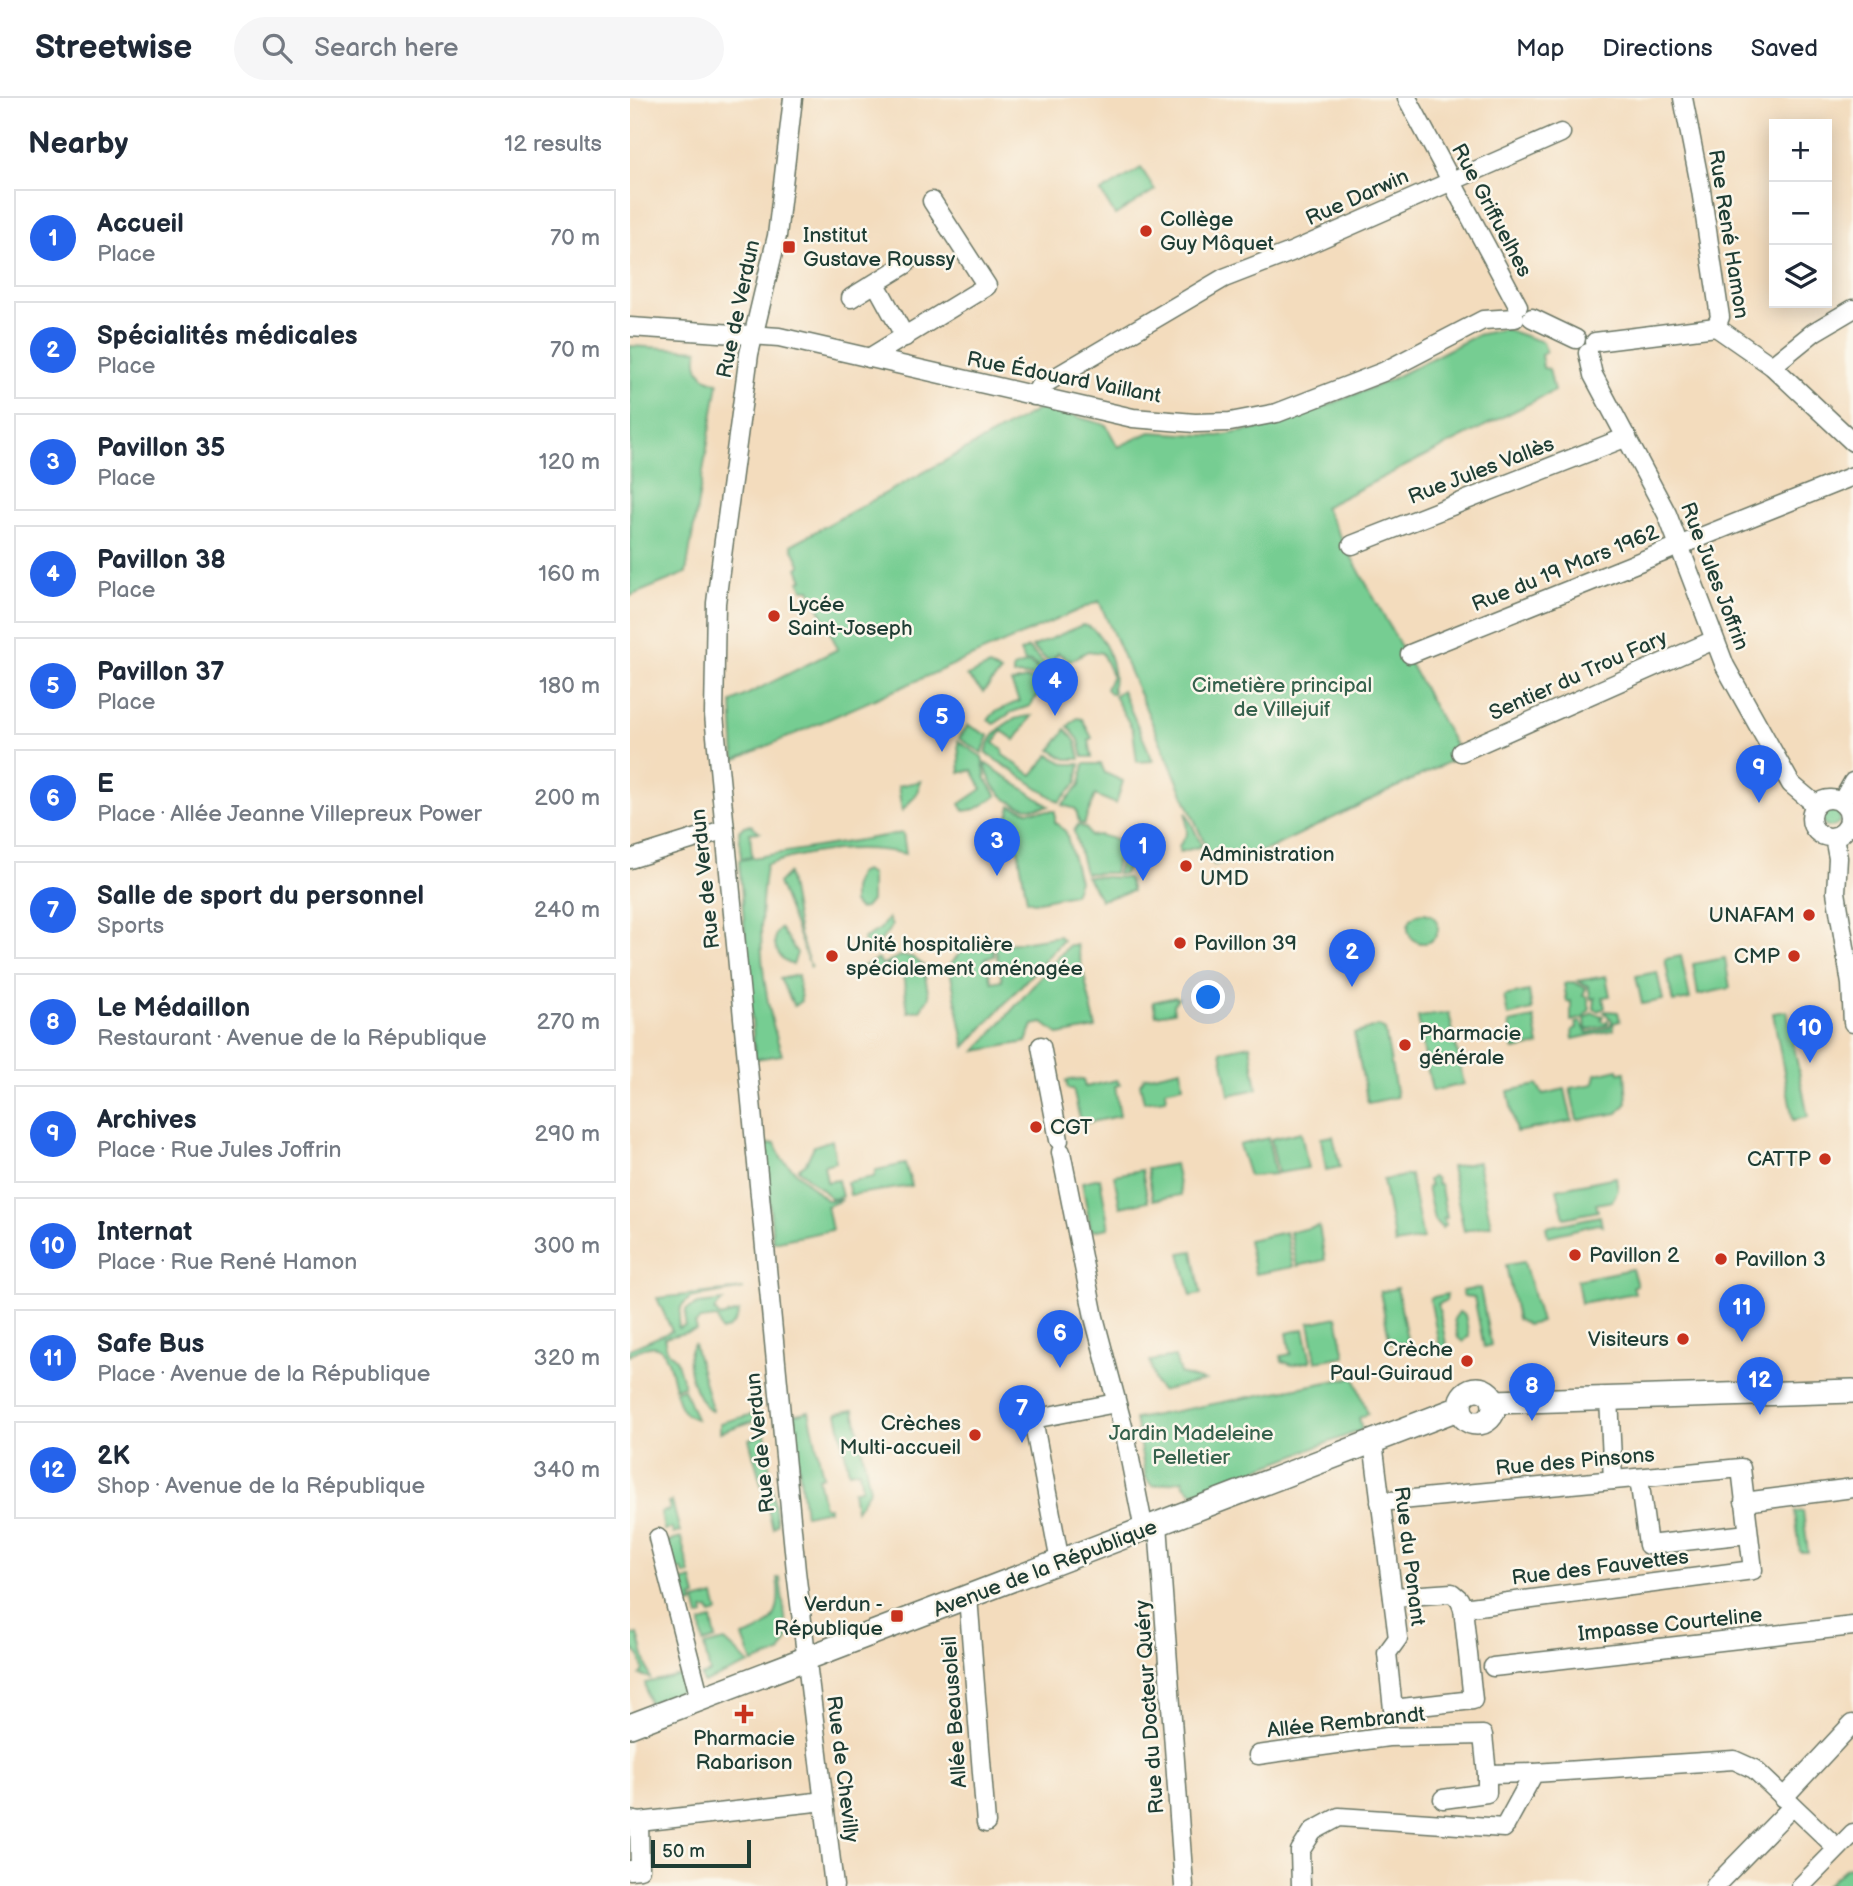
<!DOCTYPE html>
<html lang="en">
<head>
<meta charset="utf-8">
<style>
  body { margin:0; font-family:"Balsamiq Sans",sans-serif; background:#f6f6f7; color:#1f2937 }
  .controls { position:absolute; right:21px; top:21px; display:grid; overflow:hidden; border-radius:0px; box-shadow:0 4px 18px #0003 }
  .controls button { width:63px; height:63px; display:grid; place-items:center; padding:0; border:0; border-bottom:2px solid #e0e1e3; background:#fff; color:#1f2937; font:35px sans-serif }
  .scale { position:absolute; left:21px; bottom:18px; width:100px; box-sizing:border-box; padding-left:7px; border:4px solid #1f3d34; border-top:0; font-size:19px; line-height:24px; white-space:nowrap; color:#1f3d34; -webkit-text-stroke:5px #fbf7ec; paint-order:stroke }
  .you { position:absolute; left:579px; top:900px; width:24px; height:24px; margin:-18px; border:5px solid #fff; border-radius:50%; background:#1a73e8; box-shadow:0 0 0 10px #1a73e833 }
  .badge { display:grid; place-items:center; width:46px; height:46px; border-radius:50%; background:#2563eb; color:#fff; font-size:23px; font-weight:700 }
  .pin { position:absolute; translate:-50% -58px; filter:drop-shadow(0 2px 4px #0008) }
  .pin::after { content:''; position:absolute; top:37px; width:24px; height:21px; background:inherit; clip-path:polygon(0 0,100% 0,50% 100%) }
  .list { margin:0; padding:0; list-style:none }
  h2 { display:flex; justify-content:space-between; align-items:center; height:91px; margin:0; padding:0 28px; font-size:30px }
  h2 small { font-size:23px; font-weight:400; color:#747a83 }
  .list li { display:grid; grid-template-columns:46px 1fr auto; gap:21px; align-items:center; box-sizing:border-box; height:98px; margin:0 14px 14px; padding:0 14px; border:2px solid #e0e1e3; border-radius:0px }
  .list b { display:block; font-size:26px; white-space:nowrap }
  .list p { margin:0; font-size:23px; white-space:nowrap; color:#747a83 }
  .list em { font-size:23px; font-style:normal; color:#747a83 }
  .icon { flex:none; width:38px; height:38px; fill:none; stroke:currentColor; stroke-width:2; stroke-linecap:round; stroke-linejoin:round }
  .map { position:relative; flex:none; width:1223px; height:1788px; overflow:hidden }
  header { display:flex; align-items:center; gap:42px; box-sizing:border-box; height:98px; padding:0 35px; background:#fff; border-bottom:2px solid #e0e1e3 }
  header strong { font-size:33px }
  nav { display:flex; gap:38px; margin-inline-start:auto; font-size:24px }
  .search { width:490px; height:63px; background:#f6f6f7; display:flex; align-items:center; gap:18px; box-sizing:border-box; padding:0 24px; border-radius:38px; color:#747a83; font-size:26px }
  main { display:flex }
  aside { flex:1; background:#fff }
  .map>svg:first-child { display:block }
</style>
</head>
<body>
<header>
<strong>Streetwise</strong>
<div class="search"><svg class="icon" aria-label="search" viewBox="0 0 24 24"><circle cx="10" cy="10" r="6"/><path d="M15 15l6 6"/></svg>Search here</div>
<nav><a>Map</a><a>Directions</a><a>Saved</a></nav>
</header>
<main>
<aside>
<h2>Nearby<small>12 results</small></h2>
<ul class="list">
<li><span class="badge">1</span><div><b>Accueil</b><p>Place</p></div><em>70 m</em></li>
<li><span class="badge">2</span><div><b>Spécialités médicales</b><p>Place</p></div><em>70 m</em></li>
<li><span class="badge">3</span><div><b>Pavillon 35</b><p>Place</p></div><em>120 m</em></li>
<li><span class="badge">4</span><div><b>Pavillon 38</b><p>Place</p></div><em>160 m</em></li>
<li><span class="badge">5</span><div><b>Pavillon 37</b><p>Place</p></div><em>180 m</em></li>
<li><span class="badge">6</span><div><b>E</b><p>Place · Allée Jeanne Villepreux Power</p></div><em>200 m</em></li>
<li><span class="badge">7</span><div><b>Salle de sport du personnel</b><p>Sports</p></div><em>240 m</em></li>
<li><span class="badge">8</span><div><b>Le Médaillon</b><p>Restaurant · Avenue de la République</p></div><em>270 m</em></li>
<li><span class="badge">9</span><div><b>Archives</b><p>Place · Rue Jules Joffrin</p></div><em>290 m</em></li>
<li><span class="badge">10</span><div><b>Internat</b><p>Place · Rue René Hamon</p></div><em>300 m</em></li>
<li><span class="badge">11</span><div><b>Safe Bus</b><p>Place · Avenue de la République</p></div><em>320 m</em></li>
<li><span class="badge">12</span><div><b>2K</b><p>Shop · Avenue de la République</p></div><em>340 m</em></li>
</ul>
</aside>
<div class="map">
<svg width="1223" height="1788" viewBox="0 0 1223 1788">
  <rect width="100%" height="100%" fill="#fbf7ec"/>
  <filter id="ink" filterUnits="userSpaceOnUse"><feTurbulence type="fractalNoise" baseFrequency=".0143" numOctaves="2"/><feDisplacementMap in="SourceGraphic" scale="14" xChannelSelector="R" yChannelSelector="G"/><feConvolveMatrix kernelMatrix="1 2 1 2 8 2 1 2 1" color-interpolation-filters="sRGB"/></filter>
  <filter id="wash" filterUnits="userSpaceOnUse"><feTurbulence type="fractalNoise" baseFrequency=".00686" numOctaves="4" result="noise"/><feDisplacementMap in="SourceGraphic" scale="28" xChannelSelector="R" yChannelSelector="G"/><feGaussianBlur stdDeviation="1.57" result="paint"/><feColorMatrix in="noise" values="0 0 0 0 0 0 0 0 0 0 0 0 0 0 0 0 0 1.4 0 .05"/><feComposite in="paint" operator="in"/></filter>
  <g filter="url(#wash)">
    <rect width="100%" height="100%" fill="#f3dcbd"/>
    <g fill="#76cd92" stroke="#4a8563" stroke-width="2">
      <polygon points="511,70 525,92 485,117 471,94"/>
      <polygon points="874,231 913,244 916,254 911,257 913,270 919,271 924,293 694,409 831,658 639,751 584,767 469,503 105,662 102,604 208,551 180,491 173,491 169,483 173,482 168,470 171,468 161,447 413,309 476,327 488,349 520,334 588,338 648,327 758,283 847,237"/>
      <path d="M0,248L68,252C64,269 71,281 88,285L56,475L0,498Z"/>
      <path d="M452,527C473,527 489,574 482,590L484,594L481,596L476,591L482,577L472,555L458,553L440,563L428,555L422,564L430,569L428,572L402,549Z"/>
      <polygon points="398,550 426,576 423,580 401,564 394,563 390,554"/>
      <polygon points="398,565 415,575 416,579 383,577 383,570"/>
      <polygon points="359,568 371,574 353,594 337,578"/>
      <polygon points="396,581 417,583 400,608 382,614 364,626 358,622 365,614 389,603 381,585"/>
      <polygon points="492,592 523,663 507,664 503,632 484,598"/>
      <path d="M402,618L385,642L372,633L364,645L373,652V657L402,677L419,657L436,666H450L447,685L429,704L356,655C361,634 379,618 402,618Z"/>
      <polygon points="447,620 452,621 462,640 459,642 462,659 453,659 449,642 438,628"/>
      <polygon points="338,627 359,638 352,655 329,640"/>
      <polygon points="436,631 446,644 450,661 436,661 421,652"/>
      <polygon points="328,643 352,659 356,681 367,698 346,711 334,713 330,706 352,691 342,672 330,675"/>
      <path d="M355,665L419,708C387,717 361,696 355,665Z"/>
      <polygon points="454,666 471,666 475,675 493,683 486,706 465,697 454,726 449,725 446,711 432,707 450,687"/>
      <polygon points="291,683 286,697 272,713 268,688"/>
      <polygon points="381,708 397,713 425,713 425,724 436,734 449,783 444,796 404,804 397,802 388,751 378,752 375,729"/>
      <circle cx="1201" cy="720" r="9"/>
      <polygon points="556,714 572,748 550,754 549,748 557,736"/>
      <polygon points="121,727 130,734 120,735 122,759 111,761 109,733 114,728"/>
      <polygon points="448,727 456,730 460,738 469,737 491,743 484,775 455,775 444,733"/>
      <path d="M273,735L276,756C229,746 181,752 136,767C126,834 131,894 152,957L125,961L109,762Z"/>
      <polygon points="493,751 506,765 518,761 519,757 521,760 496,771 494,776 487,776"/>
      <polygon points="235,773 241,777 241,803 235,810 228,811 223,805 223,791 228,776"/>
      <polygon points="158,775 169,836 181,870 148,785"/>
      <polygon points="456,778 498,780 502,793 471,802"/>
      <circle cx="793" cy="830" r="15"/>
      <polygon points="258,820 262,828 244,852 236,851 233,841 250,831"/>
      <path d="M150,830L167,855L163,867C148,863 138,841 150,830Z"/>
      <polygon points="429,838 433,842 335,949 319,867 335,850 362,848 364,858 355,861 362,884 372,882 365,848"/>
      <polygon points="439,847 447,847 466,930 429,937 413,925 403,927 396,944 346,953"/>
      <polygon points="270,858 282,859 293,867 299,899 290,912 278,914 273,876 261,878 259,871 227,876 229,870 248,861 253,868 265,866 253,866"/>
      <polygon points="1051,858 1060,901 1043,904 1035,861"/>
      <polygon points="1095,860 1100,890 1068,897 1063,866"/>
      <polygon points="1027,874 1033,902 1012,906 1006,878"/>
      <polygon points="168,877 171,903 164,908 150,881"/>
      <polygon points="976,878 980,898 973,899 975,910 968,913 964,911 965,900 961,901 958,888 948,883"/>
      <polygon points="943,884 956,890 953,898 957,898 960,911 953,920 941,923 941,903 937,904 934,886"/>
      <polygon points="899,893 902,912 878,918 874,898"/>
      <polygon points="545,899 548,900 543,907 544,914 526,917 523,904"/>
      <polygon points="976,913 988,914 990,923 983,925 984,932 943,941 942,932 947,930 946,925 951,924 957,935 980,929 982,922 974,914"/>
      <polygon points="1157,913 1178,1019 1163,1022 1143,915"/>
      <polygon points="819,915 834,986 802,993 792,943 794,936 791,936 788,919"/>
      <polygon points="962,915 973,918 971,922 975,925 978,922 978,927 956,932 955,921"/>
      <polygon points="904,920 909,947 884,952 879,925"/>
      <polygon points="748,928 755,932 767,999 738,1005 724,936"/>
      <polygon points="620,947 627,991 599,997 591,953"/>
      <polygon points="551,971 553,988 535,992 536,1001 514,1004 510,986 515,979"/>
      <polygon points="988,971 989,975 995,974 997,1005 988,1015 947,1022 940,990 964,986 966,976"/>
      <polygon points="440,981 453,982 455,989 487,982 490,987 485,988 490,1018 451,1026 443,991 438,991 436,983"/>
      <polygon points="907,987 913,996 935,991 942,1023 886,1034 878,993"/>
      <polygon points="671,1034 678,1070 648,1075 641,1041"/>
      <polygon points="703,1038 710,1069 696,1072 691,1040"/>
      <polygon points="638,1040 645,1076 619,1078 609,1047"/>
      <polygon points="202,1042 206,1064 194,1067 197,1084 208,1082 212,1099 202,1101 168,1071 176,1065 184,1048"/>
      <polygon points="145,1045 151,1060 196,1102 212,1102 197,1108 202,1132 143,1144 134,1047"/>
      <polygon points="848,1064 861,1127 834,1133 821,1069"/>
      <polygon points="275,1066 282,1088 220,1097 217,1084 244,1079 246,1072"/>
      <polygon points="545,1066 551,1097 523,1102 517,1071"/>
      <polygon points="512,1072 518,1103 490,1109 484,1077"/>
      <polygon points="780,1077 793,1141 765,1146 753,1082"/>
      <polygon points="802,1079 806,1081 807,1087 810,1086 817,1120 813,1121 815,1127 812,1130 804,1122 797,1089 800,1088 798,1082"/>
      <polygon points="986,1079 988,1092 982,1103 966,1106 968,1113 934,1120 927,1091"/>
      <polygon points="470,1080 479,1130 461,1133 452,1084"/>
      <polygon points="970,1118 972,1128 968,1126 918,1138 916,1129"/>
      <polygon points="689,1128 695,1162 667,1168 660,1134"/>
      <polygon points="656,1134 663,1169 625,1176 618,1142"/>
      <polygon points="563,1153 571,1196 561,1198 550,1155"/>
      <polygon points="894,1164 911,1224 897,1227 887,1221 876,1167"/>
      <polygon points="1002,1171 1007,1187 1003,1188 1005,1195 951,1205 947,1182"/>
      <polygon points="767,1190 778,1246 760,1245 750,1194"/>
      <polygon points="850,1190 861,1247 854,1249 844,1199 834,1198 832,1193"/>
      <path d="M114,1191L60,1200L51,1209L48,1230L55,1228L56,1212L68,1206L93,1203L84,1212L90,1219L109,1214C106,1224 101,1231 91,1233L87,1220L70,1222L65,1226L67,1232L34,1240L37,1252L46,1261L54,1288L45,1290C38,1264 37,1233 0,1257V1251L42,1233L27,1200Z"/>
      <polygon points="817,1196 816,1203 808,1206 818,1256 811,1257 800,1200"/>
      <polygon points="829,1214 835,1217 839,1238 833,1244 828,1240 824,1221"/>
      <polygon points="707,1219 715,1258 686,1263 679,1225"/>
      <polygon points="674,1231 681,1263 662,1267 652,1263 651,1258 661,1256 657,1235"/>
      <path d="M64,1246L82,1312L81,1313C66,1303 50,1261 64,1246Z"/>
      <polygon points="545,1259 550,1276 574,1283 531,1293 525,1285 520,1263"/>
      <polygon points="724,1279 738,1316 729,1320 732,1332 564,1395 554,1387 553,1382 522,1388 516,1380 505,1321"/>
      <path d="M54,1291L66,1321C51,1317 49,1307 45,1293Z"/>
      <polygon points="224,1312 240,1391 226,1412 223,1393 232,1390 229,1372 219,1374 207,1315"/>
      <polygon points="179,1313 193,1378 188,1380 194,1409 199,1409 199,1412 175,1417 162,1317"/>
      <polygon points="127,1315 132,1317 132,1323 126,1322 90,1334 90,1325"/>
      <polygon points="131,1334 135,1335 147,1426 143,1430 119,1341 131,1338"/>
      <polygon points="42,1403 50,1434 43,1436 42,1430 34,1433 31,1414 40,1412 38,1404"/>
      <polygon points="1173,1413 1178,1454 1170,1454 1165,1414"/>
      <polygon points="51,1440 60,1476 54,1477 52,1471 44,1473 37,1444"/>
      <path d="M147,1480H150L158,1542L150,1555L123,1565L113,1539C146,1529 152,1512 147,1480Z"/>
      <polygon points="62,1481 66,1499 62,1500 63,1505 53,1508 47,1485"/>
      <polygon points="84,1498 88,1514 81,1516 79,1511 73,1512 74,1517 69,1519 65,1503"/>
      <polygon points="82,1522 86,1541 73,1545 71,1525"/>
      <polygon points="8,1536 20,1580 10,1577 13,1572 10,1558 0,1548 0,1538"/>
      <polygon points="95,1543 120,1566 73,1585 71,1578 80,1575 74,1548"/>
      <polygon points="59,1575 61,1590 19,1605 15,1585"/>
      <polygon points="1223,1769 1223,1788 1195,1788 1216,1770"/>
    </g>
  </g>
  <g filter="url(#ink)">
    <g fill="none" stroke-linecap="round" stroke-linejoin="round">
      <g stroke="#697564" stroke-width="21">
        <g id="minor">
          <polyline points="163,0 147,138 119,256 93,450 86,505 84,617 166,1473 204,1788"/>
          <polyline points="777,0 888,208"/>
          <polyline points="1053,0 1071,92 1090,219 1086,229"/>
          <polyline points="246,186 275,239"/>
          <polyline points="221,200 276,166"/>
          <polyline points="902,220 946,241"/>
          <polyline points="0,229 149,239 503,320 565,325 600,324 647,315 753,274 853,222 885,220"/>
          <polyline points="1086,229 1142,268 1223,344"/>
          <polyline points="965,244 1086,229"/>
          <polyline points="958,255 963,277 1037,416 1095,568 1161,686 1186,707"/>
          <polyline points="239,260 357,188 302,103"/>
          <polyline points="1142,268 1184,234 1223,211"/>
          <polyline points="404,298 409,289 594,180 661,154 931,35"/>
          <polyline points="722,447 997,339"/>
          <polyline points="780,556 1223,378"/>
          <polyline points="831,654 1084,542"/>
          <circle cx="1200" cy="720" r="19"/>
          <polyline points="1211,705 1223,684"/>
          <polyline points="1204,739 1208,760 1206,794 1221,886 1223,925"/>
          <polyline points="0,761 93,732"/>
          <polyline points="411,948 429,1042"/>
          <polyline points="431,1054 464,1219 495,1336 514,1432"/>
          <polyline points="979,1300 983,1382"/>
          <polyline points="743,1344 768,1540 757,1555 763,1611 843,1602 833,1510"/>
          <polyline points="1009,1380 1018,1447 1118,1436"/>
          <polyline points="750,1404 1111,1370 1123,1472 833,1510 829,1501 822,1495 763,1499"/>
          <polyline points="1114,1404 1223,1390"/>
          <polyline points="528,1426 554,1788"/>
          <polyline points="28,1440 70,1601"/>
          <polyline points="430,1464 403,1321 486,1305"/>
          <polyline points="338,1499 356,1725"/>
          <polyline points="863,1569 1223,1528"/>
          <polyline points="628,1657 758,1639 853,1637 857,1676 904,1675"/>
          <polyline points="1153,1700 1222,1626"/>
          <polyline points="813,1701 857,1695 857,1676"/>
          <polyline points="0,1722 9,1724 194,1703"/>
          <polyline points="0,1772 10,1771 9,1724"/>
          <polyline points="671,1788 670,1753 683,1733 709,1719 874,1730 904,1675 1104,1662 1124,1671 1207,1750"/>
          <polyline points="1085,1788 1162,1709"/>
          <polyline points="1171,1788 1223,1735"/>
        </g>
      </g>
      <g stroke="#697564" stroke-width="26">
        <g id="major">
          <circle cx="847" cy="1308" r="17"/>
          <polyline points="864,1304 1223,1293"/>
          <polyline points="0,1628 830,1310"/>
        </g>
      </g>
      <use href="#minor" stroke="#fff" stroke-width="18"/>
      <use href="#major" stroke="#fff" stroke-width="23"/>
    </g>
  </g>
  <g fill="#c8321e" stroke="#fbf7ec" stroke-width="2.5">
    <circle cx="516" cy="133" r="7"/>
    <rect x="152" y="142" width="14" height="14" rx="3.5"/>
    <circle cx="144" cy="518" r="7"/>
    <circle cx="556" cy="768" r="7"/>
    <circle cx="1179" cy="817" r="7"/>
    <circle cx="550" cy="845" r="7"/>
    <circle cx="202" cy="858" r="7"/>
    <circle cx="1164" cy="858" r="7"/>
    <circle cx="775" cy="947" r="7"/>
    <circle cx="406" cy="1029" r="7"/>
    <circle cx="1195" cy="1061" r="7"/>
    <circle cx="945" cy="1157" r="7"/>
    <circle cx="1091" cy="1161" r="7"/>
    <circle cx="1053" cy="1241" r="7"/>
    <circle cx="837" cy="1263" r="7"/>
    <circle cx="345" cy="1337" r="7"/>
    <rect x="260" y="1511" width="14" height="14" rx="3.5"/>
    <path d="M110.5 1605.5h7v7h7v7h-7v7h-7v-7h-7v-7h7z"/>
  </g>
  <g text-anchor="middle" stroke-width="5" stroke-linejoin="round" paint-order="stroke">
    <g font-size="21" fill="#1f3d34" stroke="#fbf7ec">
      <text transform="translate(727 99) rotate(-24)" y="7">Rue Darwin</text>
      <text transform="translate(862 112) rotate(62)" y="7">Rue Griffuelhes</text>
      <text transform="translate(1099 136) rotate(81)" y="7">Rue René Hamon</text>
      <text transform="translate(108 211) rotate(-78)" y="7">Rue de Verdun</text>
      <text transform="translate(434 279) rotate(11)" y="7">Rue Édouard Vaillant</text>
      <text transform="translate(851 372) rotate(-21)" y="7">Rue Jules Vallès</text>
      <text transform="translate(935 470) rotate(-22)" y="7">Rue du 19 Mars 1962</text>
      <text transform="translate(1085 478) rotate(69)" y="7">Rue Jules Joffrin</text>
      <text transform="translate(948 577) rotate(-24)" y="7">Sentier du Trou Fary</text>
      <text transform="translate(75 781) rotate(-96)" y="7">Rue de Verdun</text>
      <text transform="translate(130 1345) rotate(-96)" y="7">Rue de Verdun</text>
      <text transform="translate(945 1363) rotate(-5)" y="7">Rue des Pinsons</text>
      <text transform="translate(780 1458) rotate(83)" y="7">Rue du Ponant</text>
      <text transform="translate(970 1469) rotate(-7)" y="7">Rue des Fauvettes</text>
      <text transform="translate(415 1470) rotate(-21)" y="7">Avenue de la République</text>
      <text transform="translate(1040 1526) rotate(-6)" y="7">Impasse Courteline</text>
      <text transform="translate(519 1609) rotate(-94)" y="7">Rue du Docteur Quéry</text>
      <text transform="translate(324 1614) rotate(-94)" y="7">Allée Beausoleil</text>
      <text transform="translate(716 1624) rotate(-6)" y="7">Allée Rembrandt</text>
      <text transform="translate(213 1671) rotate(83)" y="7">Rue de Chevilly</text>
    </g>
    <g font-size="21" fill="#1f3d34" stroke="#fbf7ec" text-anchor="start">
      <text x="530" y="128">Collège<tspan x="530" dy="24">Guy Môquet</tspan></text>
      <text x="173" y="144">Institut<tspan x="173" dy="24">Gustave Roussy</tspan></text>
      <text x="158" y="513">Lycée<tspan x="158" dy="24">Saint-Joseph</tspan></text>
      <text x="570" y="763">Administration<tspan x="570" dy="24">UMD</tspan></text>
      <text x="1165" y="824" text-anchor="end">UNAFAM</text>
      <text x="564" y="852">Pavillon 39</text>
      <text x="216" y="853">Unité hospitalière<tspan x="216" dy="24">spécialement aménagée</tspan></text>
      <text x="1150" y="865" text-anchor="end">CMP</text>
      <text x="789" y="942">Pharmacie<tspan x="789" dy="24">générale</tspan></text>
      <text x="420" y="1036">CGT</text>
      <text x="1181" y="1068" text-anchor="end">CATTP</text>
      <text x="959" y="1164">Pavillon 2</text>
      <text x="1105" y="1168">Pavillon 3</text>
      <text x="1039" y="1248" text-anchor="end">Visiteurs</text>
      <text x="823" y="1258" text-anchor="end">Crèche<tspan x="823" dy="24">Paul-Guiraud</tspan></text>
      <text x="331" y="1332" text-anchor="end">Crèches<tspan x="331" dy="24">Multi-accueil</tspan></text>
      <text x="253" y="1513" text-anchor="end">Verdun -<tspan x="253" dy="24">République</tspan></text>
      <text x="114" y="1647" text-anchor="middle">Pharmacie<tspan x="114" dy="24">Rabarison</tspan></text>
    </g>
    <g font-size="21" fill="#35614c" stroke="#fbf7ec">
      <text x="652" y="594">Cimetière principal<tspan x="652" dy="24">de Villejuif</tspan></text>
      <text x="561" y="1342">Jardin Madeleine<tspan x="561" dy="24">Pelletier</tspan></text>
    </g>
  </g>
</svg>
<div class="controls">
<button>+</button>
<button>−</button>
<button><svg class="icon" aria-label="layers" viewBox="0 0 24 24"><path d="M12 4l9 5-9 5-9-5zM3 14l9 5 9-5"/></svg></button>
</div>
<div class="scale">50 m</div>
<div class="you"></div>
<div class="pin badge" style="left:513px;top:783px">1</div>
<div class="pin badge" style="left:722px;top:889px">2</div>
<div class="pin badge" style="left:367px;top:778px">3</div>
<div class="pin badge" style="left:425px;top:618px">4</div>
<div class="pin badge" style="left:312px;top:654px">5</div>
<div class="pin badge" style="left:430px;top:1270px">6</div>
<div class="pin badge" style="left:392px;top:1345px">7</div>
<div class="pin badge" style="left:902px;top:1323px">8</div>
<div class="pin badge" style="left:1129px;top:705px">9</div>
<div class="pin badge" style="left:1180px;top:965px">10</div>
<div class="pin badge" style="left:1112px;top:1244px">11</div>
<div class="pin badge" style="left:1130px;top:1317px">12</div>
</div>
</main>
</body>
</html>
